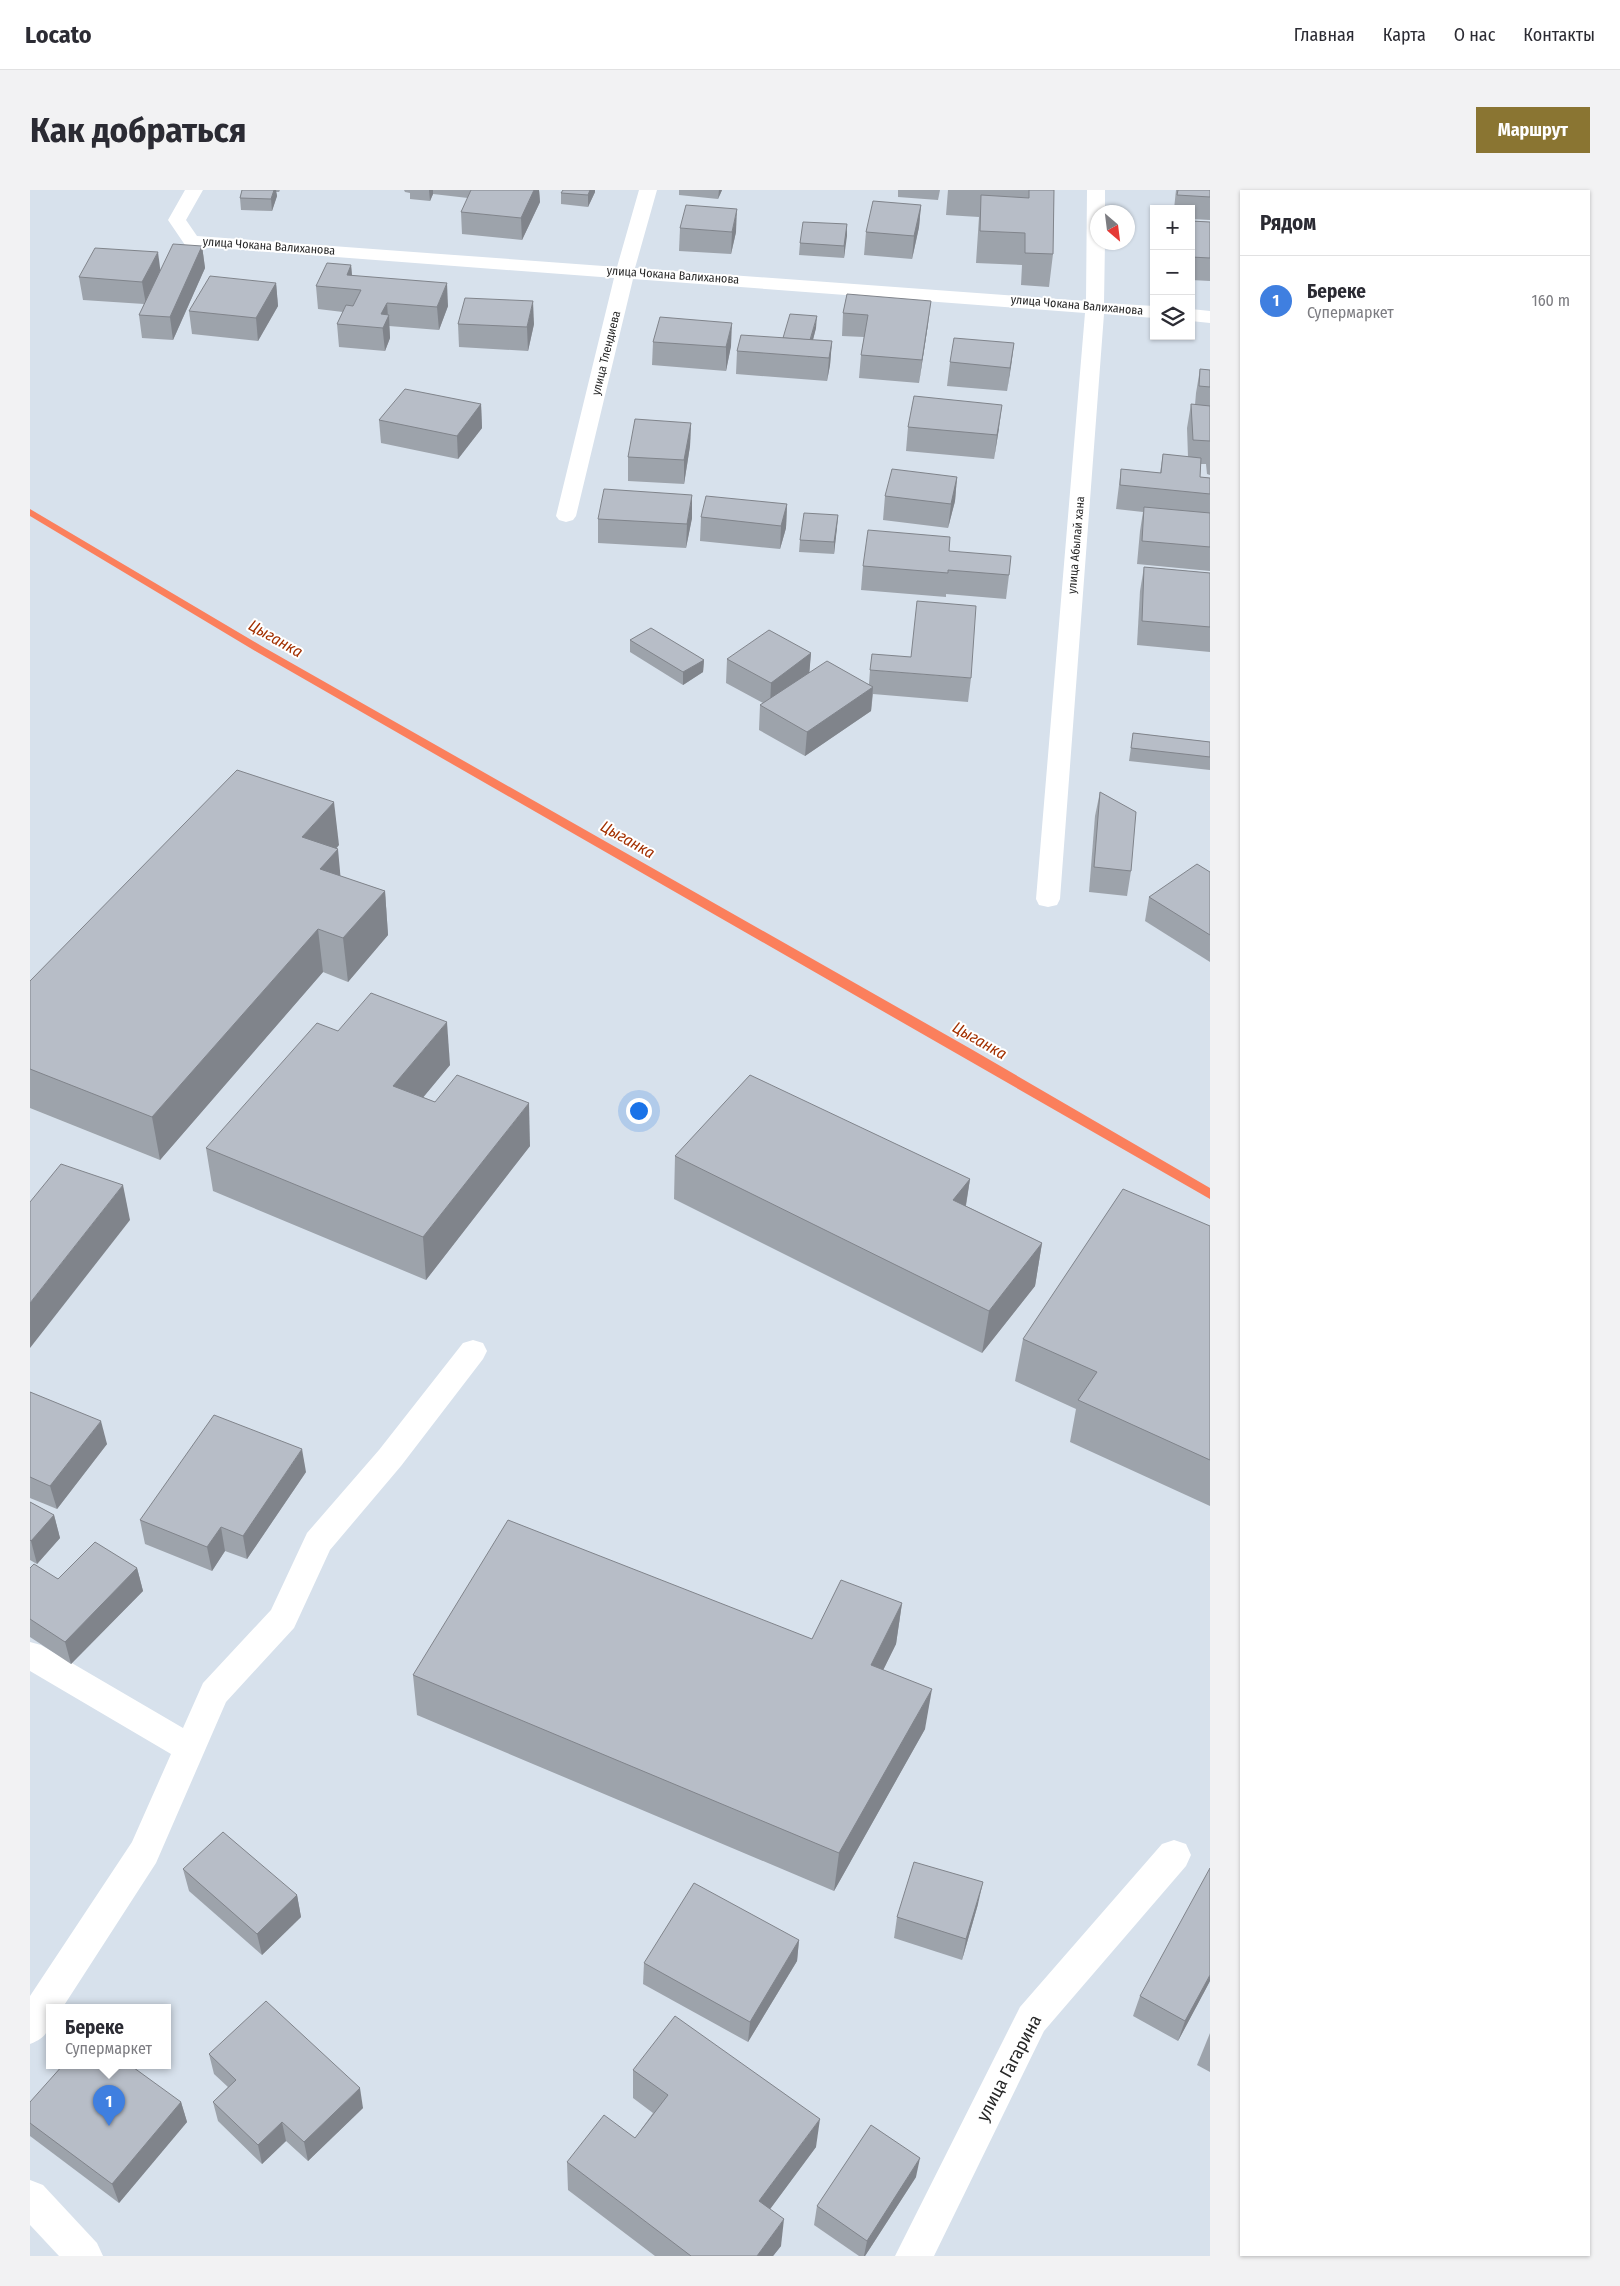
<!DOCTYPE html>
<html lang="ru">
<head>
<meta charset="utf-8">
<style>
  body { margin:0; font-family:"Fira Sans Condensed",sans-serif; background:#f2f2f3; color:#2b2b33 }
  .controls { position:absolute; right:15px; top:15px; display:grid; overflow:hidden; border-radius:0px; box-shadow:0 1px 4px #0004 }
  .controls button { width:45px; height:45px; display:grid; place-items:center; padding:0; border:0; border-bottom:1px solid #e1e1e2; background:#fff; color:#2b2b33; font:25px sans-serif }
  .compass { position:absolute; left:1060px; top:15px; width:45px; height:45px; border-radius:50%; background:#fff; box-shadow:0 1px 4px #0004; rotate:152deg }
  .you { position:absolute; left:608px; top:920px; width:18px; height:18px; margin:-12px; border:4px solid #fff; border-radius:50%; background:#1a73e8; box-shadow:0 0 0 8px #1a73e833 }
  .badge { display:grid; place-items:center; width:32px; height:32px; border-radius:50%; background:#8a7532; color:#fff; font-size:16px; font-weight:700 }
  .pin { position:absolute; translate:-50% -41px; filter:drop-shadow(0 1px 2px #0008) }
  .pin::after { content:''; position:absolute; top:26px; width:18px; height:15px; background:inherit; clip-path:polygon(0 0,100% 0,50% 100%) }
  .popup { position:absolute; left:16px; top:1814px; width:125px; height:65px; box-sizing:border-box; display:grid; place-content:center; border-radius:0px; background:#fff; filter:drop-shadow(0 1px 4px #0005); font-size:16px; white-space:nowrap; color:#7c7c81 }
  .popup b { font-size:19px; color:#2b2b33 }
  .popup::after { content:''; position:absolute; left:50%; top:100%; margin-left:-10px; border:10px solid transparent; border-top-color:#fff }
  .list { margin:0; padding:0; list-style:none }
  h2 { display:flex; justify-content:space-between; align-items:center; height:65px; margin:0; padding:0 20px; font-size:21px }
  h2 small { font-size:16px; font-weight:400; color:#7c7c81 }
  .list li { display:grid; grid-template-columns:32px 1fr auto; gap:15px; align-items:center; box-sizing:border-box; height:90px; padding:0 20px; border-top:1px solid #e1e1e2 }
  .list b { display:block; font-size:19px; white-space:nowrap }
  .list p { margin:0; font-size:16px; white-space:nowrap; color:#7c7c81 }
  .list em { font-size:16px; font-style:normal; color:#7c7c81 }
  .icon { flex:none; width:28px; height:28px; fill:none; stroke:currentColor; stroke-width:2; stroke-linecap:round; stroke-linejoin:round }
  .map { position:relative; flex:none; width:1180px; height:2066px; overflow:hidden; border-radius:0px }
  header { display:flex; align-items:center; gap:30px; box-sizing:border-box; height:70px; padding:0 25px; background:#fff; border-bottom:1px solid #e1e1e2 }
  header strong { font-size:24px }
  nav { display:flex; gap:28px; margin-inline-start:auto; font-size:18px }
  .intro { display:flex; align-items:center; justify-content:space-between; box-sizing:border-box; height:120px; padding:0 30px }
  h1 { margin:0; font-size:35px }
  .button { padding:12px 22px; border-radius:0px; background:#8a7532; color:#fff; font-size:18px; font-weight:700 }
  main { display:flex; gap:30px; padding:0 30px }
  aside { flex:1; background:#fff; border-radius:0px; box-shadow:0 1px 4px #0004 }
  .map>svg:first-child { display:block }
</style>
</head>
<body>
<header>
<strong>Locato</strong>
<nav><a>Главная</a><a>Карта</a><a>О нас</a><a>Контакты</a></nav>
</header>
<div class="intro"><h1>Как добраться</h1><a class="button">Маршрут</a></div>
<main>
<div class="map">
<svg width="1180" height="2066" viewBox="0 0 1180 2066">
  <rect width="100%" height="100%" fill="#d7e1ec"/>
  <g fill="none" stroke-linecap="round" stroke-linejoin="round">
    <polygon fill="#fb7f5c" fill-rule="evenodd" points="0,319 235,458 941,859 1180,998 1180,1009 227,462 0,326"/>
    <g fill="#fff" fill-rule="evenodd">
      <polygon points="155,0 173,0 156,30 167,46 587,77 609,0 627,0 605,78 1056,111 1057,0 1075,0 1075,22 1068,22 1068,52 1075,52 1074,113 1124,116 1124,128 1074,124 1030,709 1027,715 1018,717 1009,715 1006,709 1055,123 603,89 546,326 543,330 536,332 529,330 526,326 584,88 161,56 155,55 138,30"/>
      <polygon points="1161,119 1180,121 1180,133 1161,131"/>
      <path d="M443,1150L453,1153L457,1161L453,1169L371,1276L300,1360L264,1438L196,1512L126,1673L33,1817H20C20,1838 20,1846 0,1854V1806L102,1652L141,1564L0,1481V1452L11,1455L153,1538L173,1493L241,1420L277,1343L349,1260L433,1153Z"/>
      <polygon points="1144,1650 1156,1654 1161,1665 1156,1676 1014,1841 904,2066 865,2066 990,1817 1132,1654"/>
      <polygon points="0,1990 13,1995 67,2053 73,2066 29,2066 0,2035"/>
    </g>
  </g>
  <g fill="#9da3ab">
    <polygon points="212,0 250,0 249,2 246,2 247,6 242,21 211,20 210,8"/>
    <polygon points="374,0 509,0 510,12 492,50 432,44 431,22 438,8 403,4 400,11 380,9 380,3 375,2"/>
    <polygon points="533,0 565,0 565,2 558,17 531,14 531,3"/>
    <polygon points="649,0 692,0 688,9 649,5"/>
    <polygon points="868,0 910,0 908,10 868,7"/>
    <polygon points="918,0 1024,0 1023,64 1019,97 991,95 992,75 946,73 949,27 916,25"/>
    <polygon points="1146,0 1180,0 1180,30 1161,29 1161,19 1144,19"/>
    <polygon points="891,15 889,37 882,69 834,65 836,42"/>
    <polygon points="1161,31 1180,32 1180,91 1161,90"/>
    <polygon points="817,34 814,68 769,65 770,53"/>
    <polygon points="650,38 706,42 701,64 649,61"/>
    <polygon points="172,56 175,78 143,150 112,148 109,125 114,114 53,110 49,87 130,80"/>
    <polygon points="321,75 322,85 418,116 409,140 359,136 360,148 355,161 309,157 307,134 313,122 288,119 286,96"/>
    <polygon points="246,93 248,116 228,151 162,144 159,121"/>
    <polygon points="817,104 898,134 889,193 829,188 831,165 834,147 812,146 813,123"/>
    <polygon points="428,134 504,134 498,161 429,157"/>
    <polygon points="786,138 783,150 802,151 800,175 797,191 706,184 707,161"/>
    <polygon points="623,152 701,156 696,181 622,175"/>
    <polygon points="984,153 977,201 917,196 920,172"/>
    <polygon points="1170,179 1180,180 1180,285 1177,284 1176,274 1171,274 1170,287 1180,288 1180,381 1107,374 1110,341 1113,322 1086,319 1091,279 1130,283 1133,264 1158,267 1157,238 1161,214 1165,215 1166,203"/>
    <polygon points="451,214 452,238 428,269 351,253 349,230"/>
    <polygon points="661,233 660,256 654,294 598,291 598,267"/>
    <polygon points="878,237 969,238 964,269 876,261"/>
    <polygon points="927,287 925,311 918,338 853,330 855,306"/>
    <polygon points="757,314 756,338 750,359 670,351 671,327"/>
    <polygon points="808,325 804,364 769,362 770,350"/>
    <polygon points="662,328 656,358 568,353 568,329"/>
    <polygon points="919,361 979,385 976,409 916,404 916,407 831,400 833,376"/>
    <polygon points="1114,377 1180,383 1180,462 1107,455 1110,401"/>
    <polygon points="600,450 674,470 673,482 653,495 600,462"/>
    <polygon points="781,463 779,483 839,494 840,480 941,488 938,512 843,504 841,521 775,566 729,540 730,515 733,513 696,493 697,469"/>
    <polygon points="1103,543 1180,552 1180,580 1099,571"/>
    <polygon points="1070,602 1101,681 1097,706 1059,702 1065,626"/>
    <polygon points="309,655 306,659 310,686 355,701 358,745 318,792 293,782 130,970 0,918 0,791"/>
    <polygon points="1180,682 1180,772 1115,731 1119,707"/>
    <polygon points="308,841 420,875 393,907 405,912 500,956 396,1090 183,1001 176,958"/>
    <polygon points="645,966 940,989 936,1016 1012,1053 1005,1096 952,1163 644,1009"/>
    <polygon points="1180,1036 1180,1316 1040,1252 1046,1219 985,1191 993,1149"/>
    <polygon points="0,1202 77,1254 27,1319 0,1308"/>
    <polygon points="276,1282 217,1369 195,1361 182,1381 115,1354 110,1330"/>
    <polygon points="0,1312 24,1325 30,1348 7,1374 0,1370"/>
    <polygon points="0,1378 28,1389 107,1378 113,1401 41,1474 0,1447"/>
    <polygon points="872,1413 866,1454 853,1480 895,1539 804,1701 387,1525 383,1485 782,1449"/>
    <polygon points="153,1679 267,1705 271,1727 232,1765 159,1701"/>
    <polygon points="948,1714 932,1770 864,1748 867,1727"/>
    <polygon points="769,1750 767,1771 718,1852 613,1794 614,1773"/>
    <polygon points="1180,1791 1148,1851 1103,1826 1110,1806"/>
    <polygon points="1180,1843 1180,1882 1167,1875"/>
    <polygon points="179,1864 333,1918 278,1971 256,1951 232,1974 188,1931 183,1912 198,1897 184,1884"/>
    <polygon points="603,1880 786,1957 740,2019 751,2056 743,2066 625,2066 538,2000 537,1972 605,1948 623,1923 603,1908"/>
    <polygon points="0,1912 151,1912 157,1932 89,2013 0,1946"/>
    <polygon points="886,1987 835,2066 829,2066 784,2035 787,2016"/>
  </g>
  <g fill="#80848b">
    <polygon points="244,0 246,0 247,6 242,21 241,9"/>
    <polygon points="399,0 403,0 403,4 400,11"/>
    <polygon points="504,0 509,0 510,12 492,50 491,28"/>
    <polygon points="560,0 565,0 565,2 558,17 558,5"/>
    <polygon points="689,0 692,0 688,9"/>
    <polygon points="891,15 889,37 882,69 884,46"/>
    <polygon points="707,19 706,42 701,64 702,42"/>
    <polygon points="817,34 817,46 814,68 814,56"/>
    <polygon points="172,56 175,78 143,150 140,127"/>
    <polygon points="128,62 131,85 116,115 112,92"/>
    <polygon points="321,75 323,98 317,85"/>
    <polygon points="246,93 248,116 228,151 226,128"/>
    <polygon points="417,93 418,116 409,140 407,117"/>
    <polygon points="503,111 504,134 498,161 497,137"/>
    <polygon points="901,111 898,134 889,193 892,170"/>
    <polygon points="357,113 358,127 359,125 360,148 355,161 351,124"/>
    <polygon points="787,126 786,138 778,168 779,156"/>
    <polygon points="702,133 701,156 696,181 696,157"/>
    <polygon points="802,151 800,175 797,191 799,168"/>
    <polygon points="984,153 981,177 977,201 980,178"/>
    <polygon points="451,214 452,238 428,269 427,246"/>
    <polygon points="972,215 969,238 964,269 967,245"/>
    <polygon points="661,233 660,256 654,294 654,270"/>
    <polygon points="927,287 925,311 918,338 921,314"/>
    <polygon points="662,305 662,328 656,358 657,334"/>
    <polygon points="757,314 756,338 750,359 751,336"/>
    <polygon points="808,325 807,338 804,364 804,352"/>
    <polygon points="781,463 779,487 740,517 741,493"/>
    <polygon points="674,470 673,482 653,495 653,482"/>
    <polygon points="843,497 841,521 775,566 777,542"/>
    <polygon points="304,612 309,655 277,690 272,647"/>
    <polygon points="308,659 312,703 290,679"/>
    <polygon points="355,701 358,745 318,792 313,748"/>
    <polygon points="288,739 293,782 130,970 122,927"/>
    <polygon points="417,832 420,875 367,939 363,896"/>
    <polygon points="499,913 500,956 396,1090 393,1047"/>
    <polygon points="940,989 933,1032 923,1010"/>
    <polygon points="93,995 100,1030 0,1158 0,1113"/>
    <polygon points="1012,1053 1005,1096 952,1163 959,1121"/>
    <polygon points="71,1231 77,1254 27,1319 20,1296"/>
    <polygon points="272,1259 276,1282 217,1369 213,1346"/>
    <polygon points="24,1325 30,1348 7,1374 1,1351"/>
    <polygon points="191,1337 195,1361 182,1381 177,1357"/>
    <polygon points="107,1378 113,1401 41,1474 35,1452"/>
    <polygon points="872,1413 866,1454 836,1515 841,1475"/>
    <polygon points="902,1499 895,1539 804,1701 809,1663"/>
    <polygon points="953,1692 948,1714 932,1770 936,1749"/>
    <polygon points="267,1705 271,1727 232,1765 227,1744"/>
    <polygon points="769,1750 767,1771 718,1852 720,1832"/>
    <polygon points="1180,1785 1180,1791 1148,1851 1155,1831"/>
    <polygon points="330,1898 333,1918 278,1971 274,1952"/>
    <polygon points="151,1912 157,1932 89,2013 82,1994"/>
    <polygon points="790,1929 786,1957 726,2038 729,2011"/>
    <polygon points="252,1932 256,1951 232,1974 228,1955"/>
    <polygon points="890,1968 886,1987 835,2066 834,2066 837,2051"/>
    <polygon points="754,2029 751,2056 743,2066 727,2066"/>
  </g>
  <g fill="#b7bdc7" stroke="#80848b">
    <polygon points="212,0 244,0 241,9 210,8"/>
    <polygon points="441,0 504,0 491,28 431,22"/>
    <polygon points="533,0 560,0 558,5 531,3"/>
    <polygon points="999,0 1024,0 1023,64 995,63 995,43 950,41 951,5 999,8"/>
    <polygon points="1148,0 1180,0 1180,7 1147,5"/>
    <polygon points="843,11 891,15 884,46 836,42"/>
    <polygon points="656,15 707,19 702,42 650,38"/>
    <polygon points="1161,31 1180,32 1180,68 1161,67"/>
    <polygon points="773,32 817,34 814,56 770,53"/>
    <polygon points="143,54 172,56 140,127 109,125"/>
    <polygon points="65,58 128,62 112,92 49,87"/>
    <polygon points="297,73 321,75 317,85 417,93 407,117 357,113 351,124 359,125 353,138 307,134 316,115 323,116 331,100 286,96"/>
    <polygon points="180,86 246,93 226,128 159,121"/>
    <polygon points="817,104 901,111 892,170 831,165 838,125 813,123"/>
    <polygon points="435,108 503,111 497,137 428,134"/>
    <polygon points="760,124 787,126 780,150 753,148"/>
    <polygon points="630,127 702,133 696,157 623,152"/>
    <polygon points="711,145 802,151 799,168 707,161"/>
    <polygon points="924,148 984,153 980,178 920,172"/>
    <polygon points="1170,179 1180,180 1180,197 1169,196"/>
    <polygon points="375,199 451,214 427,246 349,230"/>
    <polygon points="884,206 972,215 967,245 878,237"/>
    <polygon points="1161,214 1180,216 1180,251 1163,250"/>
    <polygon points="605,229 661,233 654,270 598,267"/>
    <polygon points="1133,264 1171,268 1170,287 1180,288 1180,304 1090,295 1091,279 1131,283"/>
    <polygon points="862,279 927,287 921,314 855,306"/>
    <polygon points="574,299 662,305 657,334 568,329"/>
    <polygon points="676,306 757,314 751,336 671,327"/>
    <polygon points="1114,317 1180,323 1180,357 1112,351"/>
    <polygon points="774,323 808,325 804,352 770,350"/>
    <polygon points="838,340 920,347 919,361 981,366 979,385 918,380 918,383 833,376"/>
    <polygon points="1114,377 1180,383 1180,437 1112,431"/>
    <polygon points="887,411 946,416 941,488 840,480 842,464 881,467"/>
    <polygon points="621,438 674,470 653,482 600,450"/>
    <polygon points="739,440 781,463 741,493 697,469"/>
    <polygon points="797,471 843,497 777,542 730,515"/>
    <polygon points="1103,543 1180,552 1180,567 1101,558"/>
    <polygon points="207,580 304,612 272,647 308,659 290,679 355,701 313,748 288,739 122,927 0,879 0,791"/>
    <polygon points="1070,602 1106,622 1101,681 1064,677"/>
    <polygon points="1167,674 1180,682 1180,745 1119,707"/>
    <polygon points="341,803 417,832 363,896 405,912 427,885 499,913 393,1047 176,958 287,833 308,841"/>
    <polygon points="720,885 940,989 923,1010 1012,1053 959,1121 645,966"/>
    <polygon points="31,974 93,995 0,1113 0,1012"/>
    <polygon points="1093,999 1180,1036 1180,1270 1048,1210 1067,1182 993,1149"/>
    <polygon points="0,1202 71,1231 20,1296 0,1287"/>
    <polygon points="184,1225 272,1259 213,1346 191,1337 177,1357 110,1330"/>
    <polygon points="0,1312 24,1325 1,1351 0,1350"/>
    <polygon points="478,1330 782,1449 811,1390 872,1413 841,1475 902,1499 809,1663 383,1485"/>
    <polygon points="65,1352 107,1378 35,1452 0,1429 0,1378 4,1374 28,1389"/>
    <polygon points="193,1642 267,1705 227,1744 153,1679"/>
    <polygon points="884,1672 953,1692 936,1749 867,1727"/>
    <polygon points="1180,1678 1180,1785 1155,1831 1110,1806"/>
    <polygon points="664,1693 769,1750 720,1832 614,1773"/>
    <polygon points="236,1811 330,1898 274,1952 252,1932 228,1955 183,1912 206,1890 179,1864"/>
    <polygon points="645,1826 790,1929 729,2011 754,2029 727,2066 661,2066 537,1972 574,1925 605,1948 638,1905 603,1880"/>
    <polygon points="33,1875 100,1875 151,1912 82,1994 0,1933 0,1912"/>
    <polygon points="841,1935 890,1968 837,2051 787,2016"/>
  </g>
  <g text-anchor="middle" stroke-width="4" stroke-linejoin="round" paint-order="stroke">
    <g font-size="12" fill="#272727" stroke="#fff">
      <text transform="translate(239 56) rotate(4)" y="4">улица Чокана Валиханова</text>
      <text transform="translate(643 85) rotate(4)" y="4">улица Чокана Валиханова</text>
      <text transform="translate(1047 115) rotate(5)" y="4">улица Чокана Валиханова</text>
      <text transform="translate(576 163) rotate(-76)" y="4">улица Тлендиева</text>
      <text transform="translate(1046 355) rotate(-85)" y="4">улица Абылай хана</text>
    </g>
    <g font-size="16" font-style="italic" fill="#a33000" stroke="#fff">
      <text transform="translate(246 448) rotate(30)" y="6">Цыганка</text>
      <text transform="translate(598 649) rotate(30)" y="6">Цыганка</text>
      <text transform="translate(950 850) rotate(30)" y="6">Цыганка</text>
    </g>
    <g font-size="18" fill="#272727" stroke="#fff">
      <text transform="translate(979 1878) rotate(-62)" y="6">улица Гагарина</text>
    </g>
  </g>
</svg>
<div class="controls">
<button>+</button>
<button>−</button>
<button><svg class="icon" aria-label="layers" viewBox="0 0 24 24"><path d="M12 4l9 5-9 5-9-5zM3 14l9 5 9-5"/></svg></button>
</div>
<svg class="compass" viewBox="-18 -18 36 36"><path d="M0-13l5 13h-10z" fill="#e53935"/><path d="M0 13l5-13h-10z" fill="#7c7c81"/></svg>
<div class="you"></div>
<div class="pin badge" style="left:79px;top:1936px;background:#3f7fe0">1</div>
<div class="popup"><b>Береке</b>Супермаркет</div>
</div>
<aside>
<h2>Рядом<small></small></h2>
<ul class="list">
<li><span class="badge" style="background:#3f7fe0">1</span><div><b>Береке</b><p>Супермаркет</p></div><em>160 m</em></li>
</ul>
</aside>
</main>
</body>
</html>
